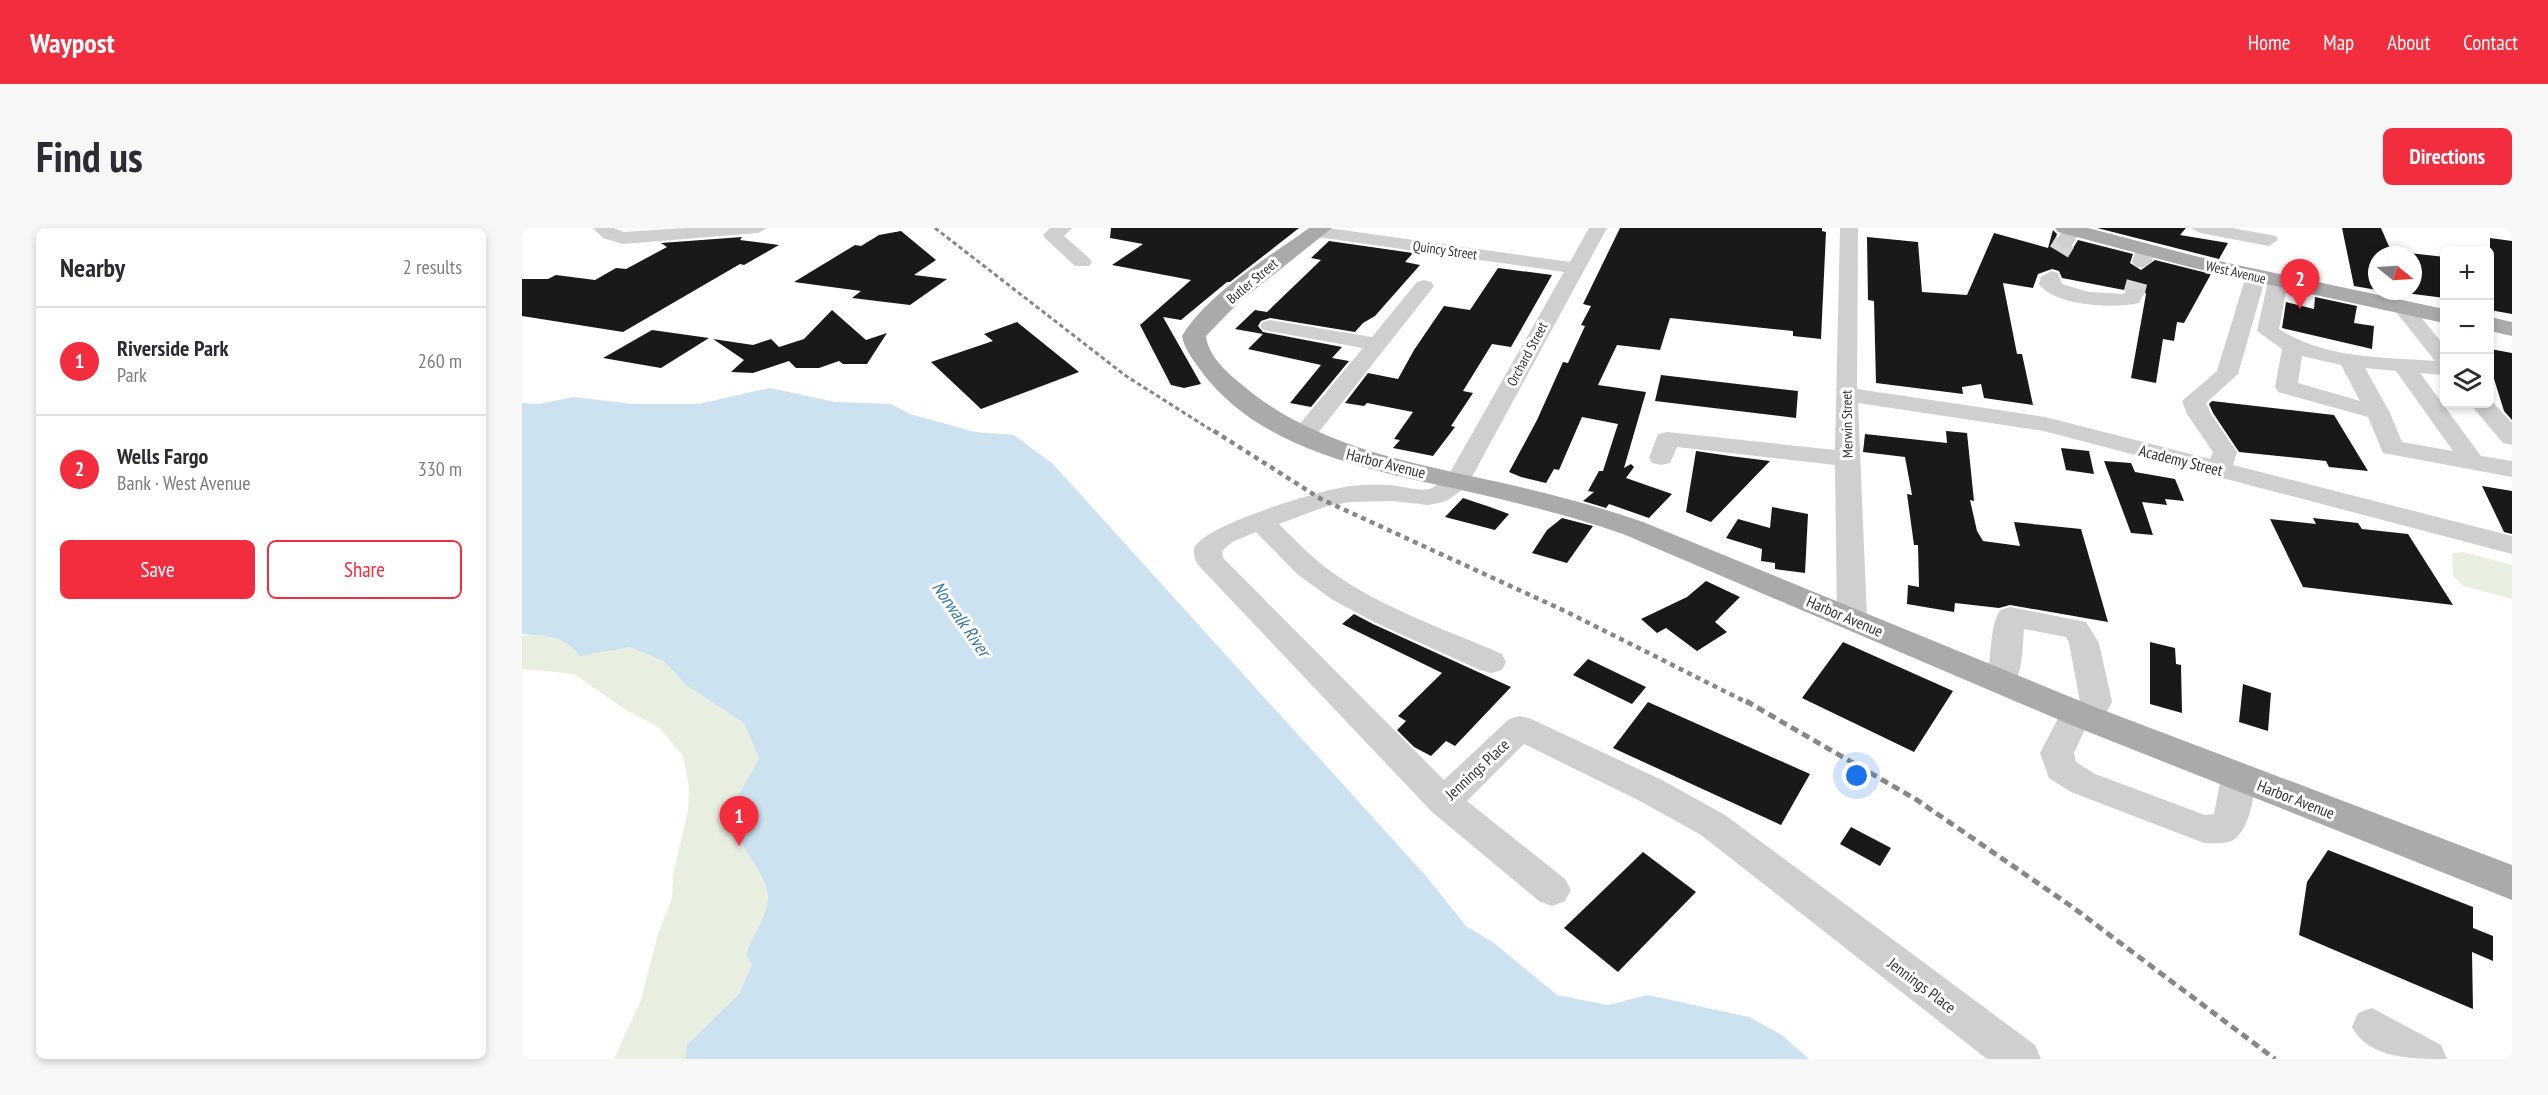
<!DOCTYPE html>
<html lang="en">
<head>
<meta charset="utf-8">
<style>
  body { margin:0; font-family:"PT Sans Narrow",sans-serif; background:#f7f7f7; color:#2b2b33 }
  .controls { position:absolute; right:18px; top:18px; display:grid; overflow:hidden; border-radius:9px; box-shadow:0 3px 9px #0003 }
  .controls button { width:54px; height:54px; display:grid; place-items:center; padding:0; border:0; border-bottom:2px solid #e1e1e2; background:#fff; color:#2b2b33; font:30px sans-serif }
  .compass { position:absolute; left:1846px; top:18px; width:54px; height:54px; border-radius:50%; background:#fff; box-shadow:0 3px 9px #0003; rotate:108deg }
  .you { position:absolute; left:1335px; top:548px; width:21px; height:21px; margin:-15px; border:4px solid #fff; border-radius:50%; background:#1a73e8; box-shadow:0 0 0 9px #1a73e833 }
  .badge { display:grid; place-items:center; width:39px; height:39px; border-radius:50%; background:#f12d3e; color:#fff; font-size:20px; font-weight:700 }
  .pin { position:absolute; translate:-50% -50px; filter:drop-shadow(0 2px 3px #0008) }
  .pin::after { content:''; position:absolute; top:32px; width:21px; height:18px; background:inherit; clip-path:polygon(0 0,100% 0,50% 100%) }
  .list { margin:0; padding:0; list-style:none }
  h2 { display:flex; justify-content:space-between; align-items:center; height:78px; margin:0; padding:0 24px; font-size:26px }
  h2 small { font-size:20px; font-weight:400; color:#7c7c81 }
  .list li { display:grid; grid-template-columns:39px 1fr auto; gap:18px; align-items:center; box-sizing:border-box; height:108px; padding:0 24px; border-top:2px solid #e1e1e2 }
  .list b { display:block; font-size:22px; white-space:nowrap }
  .list p { margin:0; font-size:20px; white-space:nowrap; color:#7c7c81 }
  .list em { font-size:20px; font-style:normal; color:#7c7c81 }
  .actions { display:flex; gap:12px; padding:18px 24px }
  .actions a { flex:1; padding:14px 0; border:2px solid #f12d3e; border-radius:9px; text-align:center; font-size:21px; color:#f12d3e }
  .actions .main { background:#f12d3e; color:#fff }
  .icon { flex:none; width:33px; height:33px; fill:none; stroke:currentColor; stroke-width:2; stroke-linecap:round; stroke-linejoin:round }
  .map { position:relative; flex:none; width:1990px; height:831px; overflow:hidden; border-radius:9px }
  header { display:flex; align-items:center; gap:36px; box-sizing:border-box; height:84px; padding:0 30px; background:#f12d3e; color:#fff }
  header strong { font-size:28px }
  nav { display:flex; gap:33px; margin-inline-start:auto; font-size:21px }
  .intro { display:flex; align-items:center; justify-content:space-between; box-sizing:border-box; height:144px; padding:0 36px }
  h1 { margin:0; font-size:42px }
  .button { padding:15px 27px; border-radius:9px; background:#f12d3e; color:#fff; font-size:21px; font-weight:700 }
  main { display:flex; gap:36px; padding:0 36px }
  aside { flex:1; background:#fff; border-radius:9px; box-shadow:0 3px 9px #0003 }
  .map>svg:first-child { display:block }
</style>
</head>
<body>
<header>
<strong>Waypost</strong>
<nav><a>Home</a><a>Map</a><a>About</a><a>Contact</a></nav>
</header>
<div class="intro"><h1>Find us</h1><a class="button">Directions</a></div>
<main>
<aside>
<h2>Nearby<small>2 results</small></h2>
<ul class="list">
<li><span class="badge">1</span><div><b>Riverside Park</b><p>Park</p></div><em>260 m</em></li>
<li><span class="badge">2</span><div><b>Wells Fargo</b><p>Bank · West Avenue</p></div><em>330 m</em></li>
</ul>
<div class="actions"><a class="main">Save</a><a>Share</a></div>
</aside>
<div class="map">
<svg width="1990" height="831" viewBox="0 0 1990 831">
  <rect width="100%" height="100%" fill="#fff"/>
  <g fill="#e9efe0">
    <polygon points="1941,324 1990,337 1990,371 1942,358 1931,348 1930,325"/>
    <polygon points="46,400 204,446 280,563 209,831 92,831 119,772 136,706 150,670 151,646 166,583 167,560 161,528 137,499 104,482 52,446 0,441 0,408"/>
  </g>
  <path fill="#cce2f0" d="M248,160L313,174L369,176L388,186L453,204L492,207L531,236L904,648L944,698L972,715L1035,767L1086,777L1126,767L1227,789L1260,807L1287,831H164L165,817L217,766L230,737L224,726C230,708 248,685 246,666C242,637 202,606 212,579C218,562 229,546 237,530L222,495L164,457L142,433L108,419L58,428C41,407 26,408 0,406V175L16,176L52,169L110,176H176Z"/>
  <g fill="#191919">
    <polygon points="589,0 777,0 708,54 705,54 659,92 641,89 679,156 662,160 649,157 618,97 669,52 590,37 621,16 588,10"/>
    <polygon points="1098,0 1300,0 1300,3 1304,4 1299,111 1271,108 1271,103 1148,90 1138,122 1095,117 1076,157 1124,164 1102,240 1109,236 1112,239 1104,250 1150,266 1127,290 1087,276 1084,280 1061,273 1072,264 1066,263 1077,243 1081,243 1096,196 1060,189 1037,242 1032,241 1024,255 999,249 987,244 1015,192 1041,134 1046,135 1063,98 1059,97 1069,78 1061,76"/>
    <polygon points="1575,0 1664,0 1658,7 1706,15 1697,31"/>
    <polygon points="1820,0 1859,0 1869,23 1923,29 1923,70 1867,63 1891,63 1891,27 1855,27 1855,62 1832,58"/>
    <polygon points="1531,2 1535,6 1532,15 1542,22 1551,20 1556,12 1611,26 1608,35 1619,42 1633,32 1689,46 1662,95 1655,94 1652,113 1641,111 1634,155 1609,150 1624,66 1621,60 1605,59 1602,62 1540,50 1537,43 1530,41 1516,46 1511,60 1481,55 1495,126 1500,126 1511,177 1462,170 1459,156 1440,159 1441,166 1354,155 1352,73 1346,72 1345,9 1396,14 1400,64 1445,67 1472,5 1526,20"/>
    <polygon points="379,3 414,32 392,47 425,51 388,77 330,70 339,63 272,54 333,17 339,18 357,7"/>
    <polygon points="220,9 218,12 257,17 222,37 218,36 101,104 0,88 0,51 26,51 34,47 73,52 94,40 104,41 145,19 139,15"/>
    <polygon points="1968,10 1990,13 1990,86 1968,82"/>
    <polygon points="807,13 891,25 883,34 898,37 853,88 841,95 833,104 748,90 739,93 736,98 741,104 820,119 810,130 827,133 789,179 768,175 799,137 726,121 741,106 713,101 733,82 745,84 799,32 789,30"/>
    <polygon points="976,40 1030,47 989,119 970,116 941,163 951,165 929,198 933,199 911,228 871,220 878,212 872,211 891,184 845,175 842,178 823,175 846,145 876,151 892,122 922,78 948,82"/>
    <polygon points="1793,69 1835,78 1832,95 1852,98 1850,121 1760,100 1764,74 1792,81"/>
    <polygon points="310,82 344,112 365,105 345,136 321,136 317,133 297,140 274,140 267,133 231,145 209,144 222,132 191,111 231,117 249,111 257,119 282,111"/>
    <polygon points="495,94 557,144 459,181 409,134 471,113 462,106"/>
    <polygon points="130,102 187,110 139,140 81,130"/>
    <polygon points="1968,121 1990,125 1990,192 1982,183 1968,138"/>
    <polygon points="1139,147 1276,163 1274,190 1133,173"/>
    <polygon points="1690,173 1812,187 1846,243 1807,239 1804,233 1717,224 1691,185 1687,176"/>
    <polygon points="1424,203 1445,205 1452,273 1448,272 1455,303 1461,313 1498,318 1492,294 1559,301 1586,394 1488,377 1477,380 1433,375 1432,384 1385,376 1386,357 1397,359 1396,317 1392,317 1385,266 1390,267 1383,229 1341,224 1343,206 1425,215"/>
    <polygon points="1539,220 1567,223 1572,246 1544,242"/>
    <polygon points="1174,223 1208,228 1248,233 1189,294 1164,284"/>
    <polygon points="1582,233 1609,235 1613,244 1653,251 1662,273 1643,271 1645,277 1620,274 1631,307 1609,305"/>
    <polygon points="1960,258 1990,263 1990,306 1982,304"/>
    <polygon points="941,270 968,279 987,286 973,302 923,289"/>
    <polygon points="1250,279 1286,286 1283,345 1253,341 1253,335 1239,333 1240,321 1204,310 1216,291 1248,300"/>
    <polygon points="1040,290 1071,298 1045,335 1010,325 1025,302"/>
    <polygon points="1791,290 1836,295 1840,301 1886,306 1931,377 1781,359 1748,291 1794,296"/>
    <polygon points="1184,353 1218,369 1193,394 1205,404 1175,423 1144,400 1135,405 1119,391 1165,369"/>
    <polygon points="832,386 851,396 989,459 933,518 924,513 909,528 892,519 875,502 884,493 876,488 920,445 820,396"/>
    <polygon points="1321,414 1431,463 1392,524 1280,470"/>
    <polygon points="1628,414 1653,420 1654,436 1659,437 1660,485 1628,476"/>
    <polygon points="1066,431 1124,459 1110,476 1051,447"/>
    <polygon points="1721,456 1749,465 1746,503 1717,494"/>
    <polygon points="1126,474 1288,546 1259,597 1091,520"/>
    <polygon points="1329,599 1369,620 1358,638 1318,616"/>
    <polygon points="1806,622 1951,679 1951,700 1971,708 1971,733 1950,724 1951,781 1777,707 1785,654"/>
    <polygon points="1121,624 1174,664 1096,744 1042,700"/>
  </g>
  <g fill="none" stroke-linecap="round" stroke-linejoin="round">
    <g stroke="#d6d6d6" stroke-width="21" stroke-dasharray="21 10" stroke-linecap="butt">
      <polyline points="1537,24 1543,14"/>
      <polyline points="1612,65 1615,54"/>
    </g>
    <g fill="#cfcfcf" fill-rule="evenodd">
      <polygon points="71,0 91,0 102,4 162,0 245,0 236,5 101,16 81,10"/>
      <polygon points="528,0 550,0 542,8 567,30 570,34 567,38 553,38 524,11 521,7"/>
      <path d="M789,0H806L1048,34L1067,0H1085L945,258L926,272L917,275L906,277L871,273L828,274L805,278L757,296C774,313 791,331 811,345C862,381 923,401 980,426L984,434L980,442L969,445L958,442L852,394L811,372L775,346L734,304L710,314L700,323L701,330L922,552L987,491L998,488L1009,491L1140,552L1203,587L1513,817L1519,831H1465L1179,607L1116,572L1002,516L945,573L1043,651L1049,662L1043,673L1030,678L1017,673L910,584L677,338C674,334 671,327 672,321C679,297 803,261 828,258C843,257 860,256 875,258C884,259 897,263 907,261C913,260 921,252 926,248L1042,44L795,9L786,4Z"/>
      <polygon points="1318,0 1336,0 1335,161 1523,189 1688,231 1691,224 1665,186 1660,173 1695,143 1724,48 1734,42 1741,44 1744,48 1716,146 1684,175 1689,186 1715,224 1711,237 1990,308 1990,326 1522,203 1336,175 1345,391 1340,398 1330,401 1320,398 1315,391 1313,237 1155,219 1148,235 1139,237 1130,235 1127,230 1136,206 1145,204 1313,222"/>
      <polygon points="1541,0 1558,2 1550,18 1543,20 1534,14"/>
      <polygon points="1669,0 1710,0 1754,8 1756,12 1747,18 1678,5"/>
      <polygon points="1624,15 1633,21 1630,34 1620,40 1613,38 1610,34 1615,21"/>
      <path d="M1529,43L1536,45L1540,56L1567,64L1602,66L1605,61H1619L1622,65L1617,75C1593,81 1532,78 1517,56L1519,49Z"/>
      <path d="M1756,47L1766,53L1757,101C1803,131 1860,129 1913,133L1871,80L1874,76H1888L1922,117V147L1898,145L1959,228L1990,233V249L1861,225L1846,189L1756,164L1753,159L1760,121L1735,103L1746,53ZM1780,128L1819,137L1838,173L1776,155ZM1843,140L1874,143L1931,223L1880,214L1868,185Z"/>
      <polygon points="902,52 909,54 912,58 909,62 789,214 780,216 771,214 768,209 771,204 841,120 741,102 738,98 741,94 748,92 850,109 895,54"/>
      <polygon points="1968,171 1990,195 1990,217 1981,215 1948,176 1968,176"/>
      <path d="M1488,379L1564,394L1577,415L1590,474L1578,498L1563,501L1552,525L1554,534L1573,546L1683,587L1692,586L1699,549L1704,540L1716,536L1728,540C1737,557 1729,596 1714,610C1706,617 1692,615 1682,615L1549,564L1527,550L1518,525L1543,477L1558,474L1547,415L1544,409L1502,401C1500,423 1501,443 1490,462L1479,465L1468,462L1463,454C1471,432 1466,401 1478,382Z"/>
      <path d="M1850,780L1919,817L1925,831C1889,831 1847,831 1830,799L1836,785Z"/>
    </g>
    <g fill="#aaa" fill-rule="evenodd">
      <path d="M787,0H810L716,75L684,108C686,127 704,144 718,155C796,223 901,236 998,259C1040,269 1081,280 1121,294L1573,479L1990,637V672L1549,497L1101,306C1055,290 1008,278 961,267C864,244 739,228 677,140C670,130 662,120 660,108C686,65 747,29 787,0Z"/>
      <polygon points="1533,0 1566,0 1673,28 1922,81 1922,95 1671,40 1536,4"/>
      <polygon points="1968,89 1990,94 1990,108 1968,103"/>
    </g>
    <polyline stroke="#878787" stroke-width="3" stroke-dasharray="4.5 3" stroke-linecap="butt" points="413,0 604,148 694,205"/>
    <polyline stroke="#878787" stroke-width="4.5" stroke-dasharray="5 4.5" stroke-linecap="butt" points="692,203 799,271 1045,384 1226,475"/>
    <polyline stroke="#878787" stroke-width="5" stroke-dasharray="8 5" stroke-linecap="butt" points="1224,473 1395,572 1549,678 1753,831"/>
  </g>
  <g text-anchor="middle" stroke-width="6" stroke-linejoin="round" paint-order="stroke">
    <g font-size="14" fill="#323232" stroke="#fff">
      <text transform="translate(923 22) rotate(8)" y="5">Quincy Street</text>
      <text transform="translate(1714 44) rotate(13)" y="5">West Avenue</text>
      <text transform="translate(730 53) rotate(-40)" y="5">Butler Street</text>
      <text transform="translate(1005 126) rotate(-62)" y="5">Orchard Street</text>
      <text transform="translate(1325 196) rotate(-91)" y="5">Merwin Street</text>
    </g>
    <g font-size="16" fill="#323232" stroke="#fff">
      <text transform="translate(1659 232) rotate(14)" y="6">Academy Street</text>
      <text transform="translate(864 235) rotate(14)" y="6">Harbor Avenue</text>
      <text transform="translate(1323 388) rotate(23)" y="6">Harbor Avenue</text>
      <text transform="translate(955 541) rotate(-43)" y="6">Jennings Place</text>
      <text transform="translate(1774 571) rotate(21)" y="6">Harbor Avenue</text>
      <text transform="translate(1400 757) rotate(37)" y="6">Jennings Place</text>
    </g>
    <g font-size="18" font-style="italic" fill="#39779c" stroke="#fff">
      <text transform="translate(439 391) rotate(55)" y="6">Norwalk River</text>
    </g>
  </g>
</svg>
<div class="controls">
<button>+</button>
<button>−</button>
<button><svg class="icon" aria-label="layers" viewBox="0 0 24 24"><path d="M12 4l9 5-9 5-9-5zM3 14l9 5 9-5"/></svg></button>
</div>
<svg class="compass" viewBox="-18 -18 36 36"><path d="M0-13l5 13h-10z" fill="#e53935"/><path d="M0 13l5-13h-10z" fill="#7c7c81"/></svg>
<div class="you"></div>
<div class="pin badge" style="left:217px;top:618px">1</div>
<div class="pin badge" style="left:1778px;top:81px">2</div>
</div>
</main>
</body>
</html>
